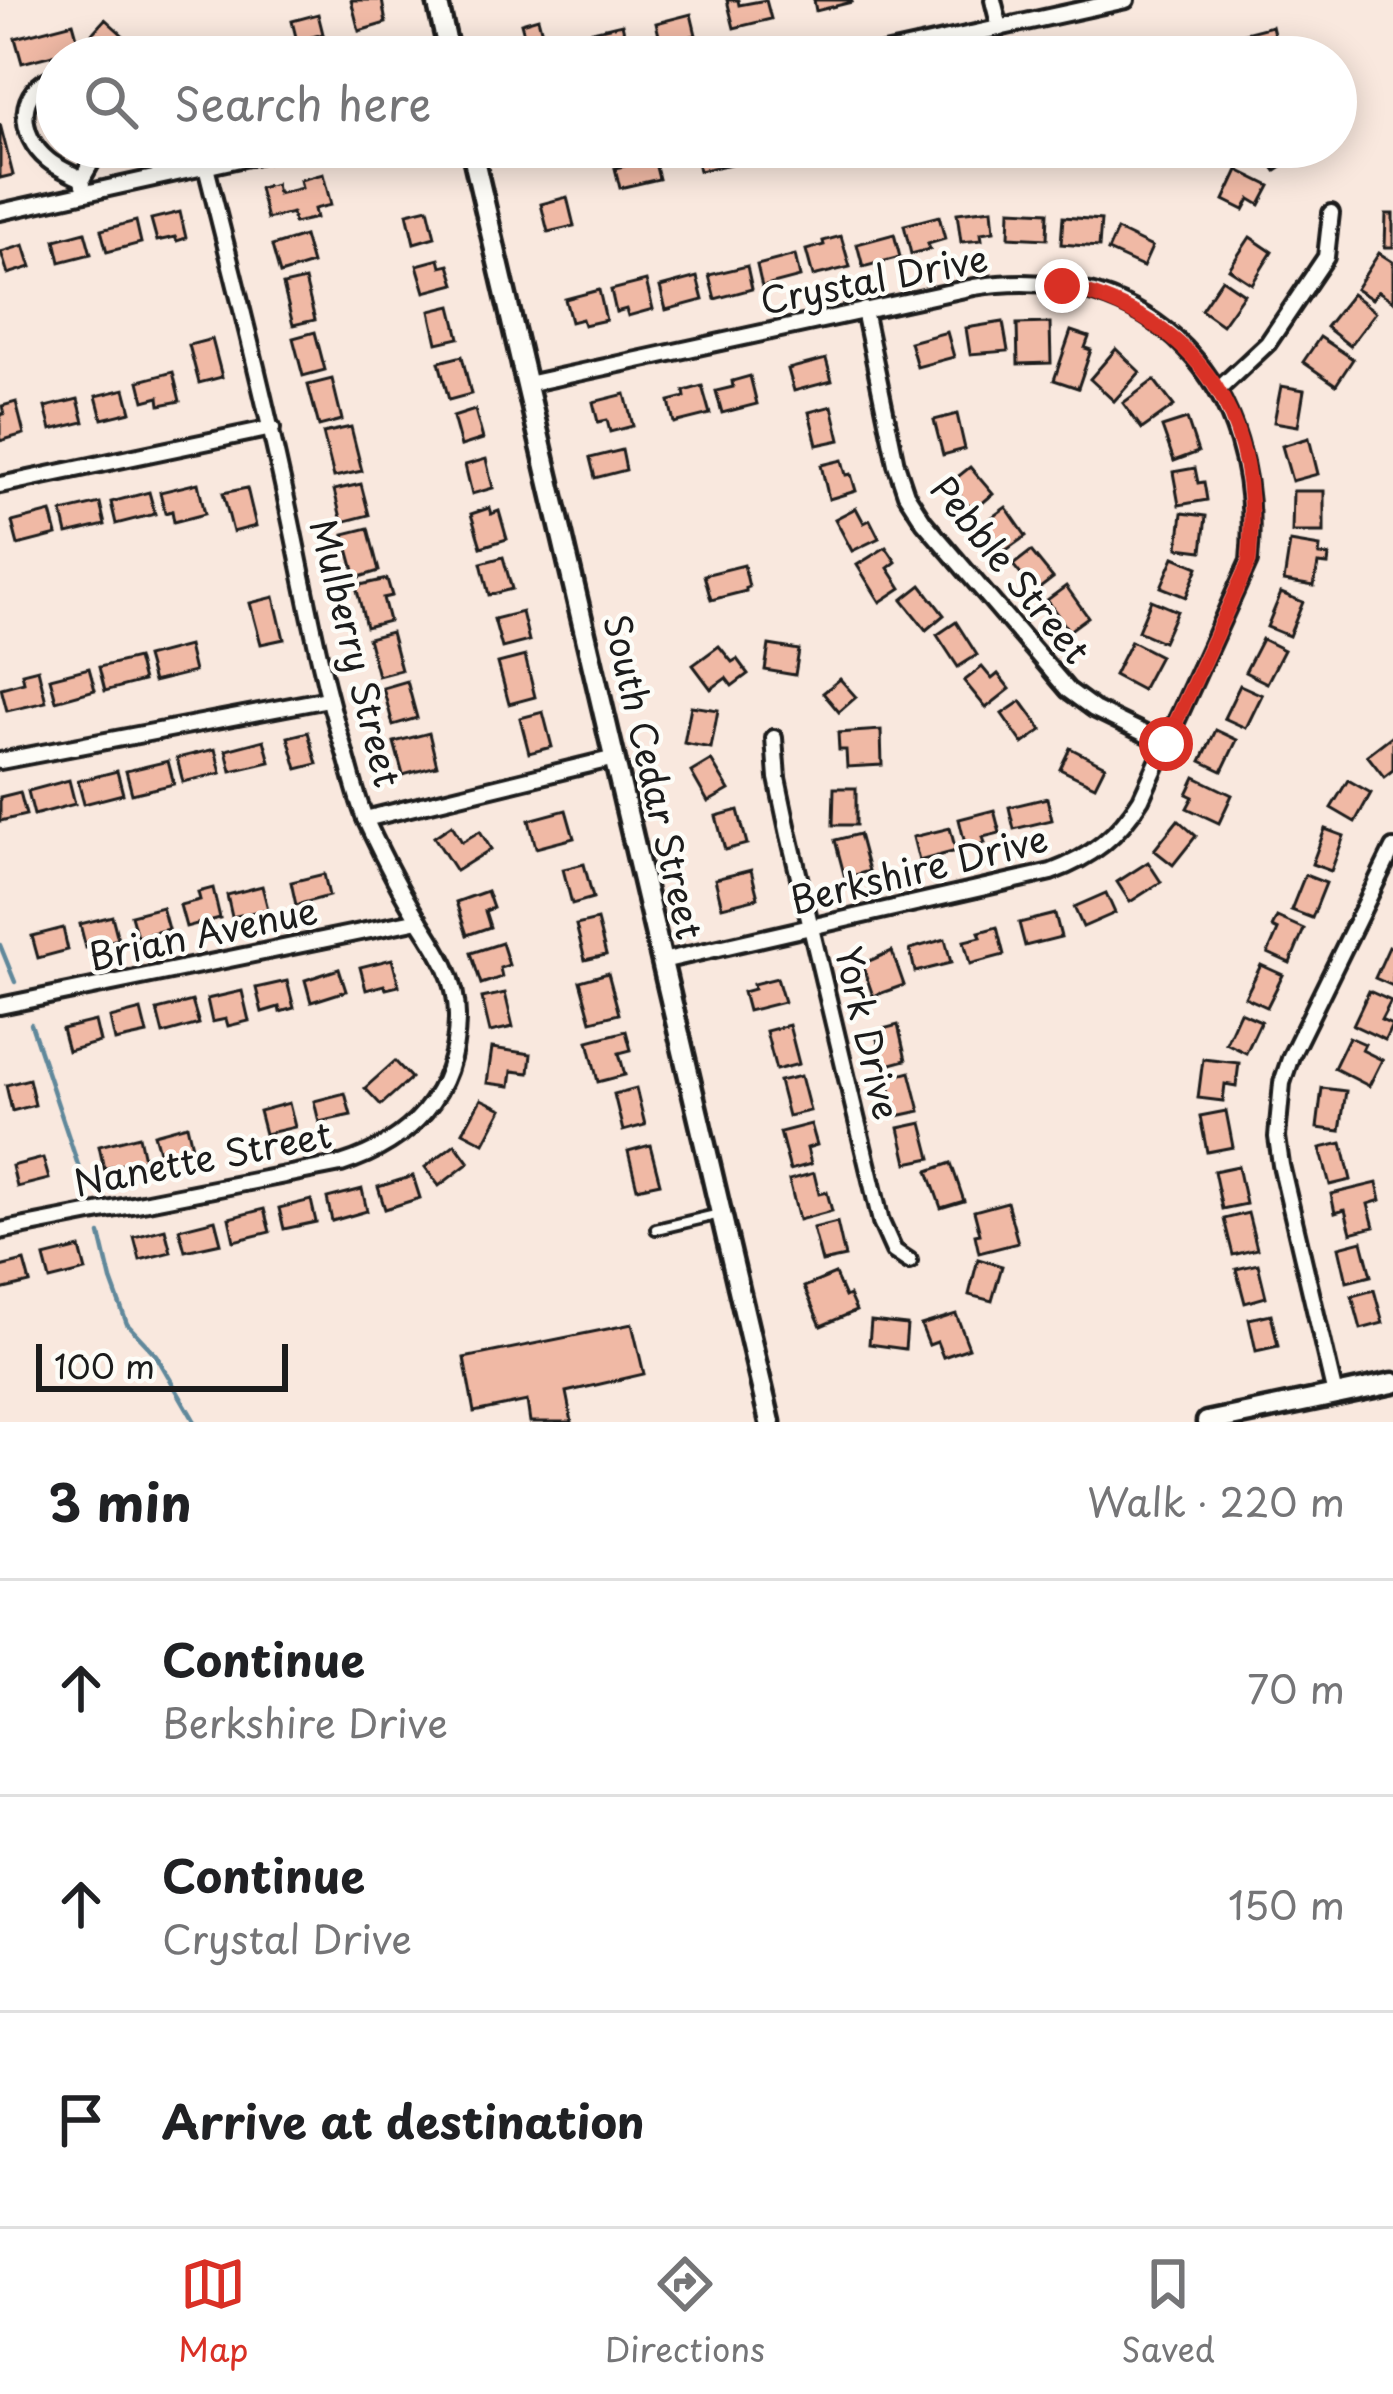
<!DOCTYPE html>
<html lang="en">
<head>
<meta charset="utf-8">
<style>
  body { margin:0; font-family:"Playpen Sans",sans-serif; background:#f2f2f2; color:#202124 }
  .scale { position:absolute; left:36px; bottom:30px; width:252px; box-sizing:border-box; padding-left:12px; border:6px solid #1c1c1c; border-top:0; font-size:33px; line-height:42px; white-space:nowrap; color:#1c1c1c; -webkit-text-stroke:9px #fdfcf7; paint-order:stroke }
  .stop { position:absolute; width:36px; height:36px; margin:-27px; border:9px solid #d93025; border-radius:50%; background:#fff }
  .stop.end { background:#d93025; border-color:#fff; box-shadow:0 3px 12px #0008 }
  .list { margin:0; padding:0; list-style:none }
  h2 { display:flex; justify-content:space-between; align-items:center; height:156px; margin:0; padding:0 48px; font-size:51px }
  h2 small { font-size:39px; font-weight:400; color:#757577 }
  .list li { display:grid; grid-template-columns:78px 1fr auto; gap:36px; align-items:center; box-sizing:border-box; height:216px; padding:0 48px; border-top:3px solid #e0e0e0 }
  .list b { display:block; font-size:45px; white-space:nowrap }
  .list p { margin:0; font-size:39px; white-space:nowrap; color:#757577 }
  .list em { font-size:39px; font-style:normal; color:#757577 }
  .icon { flex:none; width:66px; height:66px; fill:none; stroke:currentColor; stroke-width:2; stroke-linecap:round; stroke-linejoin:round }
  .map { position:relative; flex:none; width:1393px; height:1422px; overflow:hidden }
  .search { position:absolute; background:#fff; box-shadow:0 6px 30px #0003; left:36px; right:36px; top:36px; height:132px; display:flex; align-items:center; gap:30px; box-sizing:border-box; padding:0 42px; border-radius:66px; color:#757577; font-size:45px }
  .sheet { height:804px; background:#fff }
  nav { display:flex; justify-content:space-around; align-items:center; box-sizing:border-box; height:168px; border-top:3px solid #e0e0e0; background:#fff; font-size:33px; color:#757577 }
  nav a { display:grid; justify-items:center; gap:6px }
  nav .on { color:#d93025 }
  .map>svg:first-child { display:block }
</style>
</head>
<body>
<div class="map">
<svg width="1393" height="1422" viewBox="0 0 1393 1422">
  <rect width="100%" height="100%" fill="#f9e8de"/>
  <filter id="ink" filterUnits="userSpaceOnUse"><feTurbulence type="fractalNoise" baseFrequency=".00833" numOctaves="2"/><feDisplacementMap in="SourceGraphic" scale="24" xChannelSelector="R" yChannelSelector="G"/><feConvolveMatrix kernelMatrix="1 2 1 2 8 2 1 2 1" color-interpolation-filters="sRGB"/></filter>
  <g filter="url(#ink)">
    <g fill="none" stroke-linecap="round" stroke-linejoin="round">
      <g stroke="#60889b" stroke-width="4.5">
        <polyline points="0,945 15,982"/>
        <polyline points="31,1024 88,1195"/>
        <polyline points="100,1234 111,1280 127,1324 156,1355 195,1422"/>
      </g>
    </g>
    <g fill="#f0b9a5" stroke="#1c1c1c" stroke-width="3">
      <polygon points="351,0 382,0 386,23 359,31"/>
      <polygon points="727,0 738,0 739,5 766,0 771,19 734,28"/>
      <polygon points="814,0 851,0 852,2 816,11"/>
      <polygon points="318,14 323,34 297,41 292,21"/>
      <polygon points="691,14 696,35 661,44 656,23"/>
      <polygon points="538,18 546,48 539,50 541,57 500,57 528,49 521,23"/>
      <polygon points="105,19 147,57 109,57 88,38"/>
      <polygon points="73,23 80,48 22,63 15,38"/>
      <polygon points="622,24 628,50 599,57 592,31"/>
      <polygon points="1272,26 1277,47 1238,57 1218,57 1214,41"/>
      <polygon points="0,124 13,175 0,178"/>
      <polygon points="713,147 732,147 735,163 699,171 695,151"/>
      <polygon points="784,147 811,147 813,153 789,161"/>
      <polygon points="1263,147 1305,147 1307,150 1276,171 1260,149"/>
      <polygon points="654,159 659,179 620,188 615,168"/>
      <polygon points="1238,170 1270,186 1260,205 1250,199 1244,210 1224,200"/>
      <polygon points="323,174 331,205 314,209 316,218 294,223 292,213 267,219 259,188 276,184 278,194 302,188 300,180"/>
      <polygon points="567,197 574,226 548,232 541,204"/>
      <polygon points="428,208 435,237 414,243 407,213"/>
      <polygon points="992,209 994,231 981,233 982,240 961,242 957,213"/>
      <polygon points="1010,210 1048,212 1047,239 1009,237"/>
      <polygon points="180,212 186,238 177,241 175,237 157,241 151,219"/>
      <polygon points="1386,214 1393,214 1393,247 1385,247"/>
      <polygon points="939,216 945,239 928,244 930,249 911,254 904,225"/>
      <polygon points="1063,217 1101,220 1099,247 1061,244"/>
      <polygon points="136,221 141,243 107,252 101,230"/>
      <polygon points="1117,230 1152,247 1143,267 1108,251"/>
      <polygon points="85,232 91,254 60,262 55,240"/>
      <polygon points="894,234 900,257 863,267 857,244"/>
      <polygon points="304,236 312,264 280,274 272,246"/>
      <polygon points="841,236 850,267 813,276 806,250 824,245 823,241"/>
      <polygon points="1250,237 1272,252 1252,284 1229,269"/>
      <polygon points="24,245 31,267 8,274 1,252"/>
      <polygon points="1379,253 1393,262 1393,301 1378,291 1372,299 1356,289"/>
      <polygon points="795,255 800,277 762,287 757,265"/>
      <polygon points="439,259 441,267 449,265 455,284 425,292 417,265"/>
      <polygon points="747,266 752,289 715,299 709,275"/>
      <polygon points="697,277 703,300 666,310 660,287"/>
      <polygon points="1222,279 1244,294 1222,325 1201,310"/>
      <polygon points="305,280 315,320 293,325 283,285"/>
      <polygon points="646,281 653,309 628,316 626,309 616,312 611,290"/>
      <polygon points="599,290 606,320 584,325 582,319 571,322 565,299"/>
      <polygon points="1352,294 1376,312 1350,346 1326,327"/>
      <polygon points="451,306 459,338 437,343 430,311"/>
      <polygon points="1003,322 1008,351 970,354 966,328"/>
      <polygon points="1050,323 1051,363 1018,364 1017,324"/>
      <polygon points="1071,331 1089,337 1085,348 1091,350 1078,388 1054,380"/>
      <polygon points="315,332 325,370 303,376 293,338"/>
      <polygon points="947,332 954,357 917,367 910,342"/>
      <polygon points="1320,337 1353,359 1336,385 1303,362"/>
      <polygon points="212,339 222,377 199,383 189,345"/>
      <polygon points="1116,349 1140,372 1114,401 1090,379"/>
      <polygon points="462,356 471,394 449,400 439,362"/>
      <polygon points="826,359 832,381 794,391 788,369"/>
      <polygon points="173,372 180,401 160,405 159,397 144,401 139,381"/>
      <polygon points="750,376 757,404 722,413 716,391 733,387 732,381"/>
      <polygon points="332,379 342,420 319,426 308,385"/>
      <polygon points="1154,380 1174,406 1142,429 1123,403"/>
      <polygon points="702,386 710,414 674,423 669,401 685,397 684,391"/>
      <polygon points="1281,386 1304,390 1298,426 1274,422"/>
      <polygon points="125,389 131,412 102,419 96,396"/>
      <polygon points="625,394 633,426 610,432 607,420 598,422 593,402"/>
      <polygon points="78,399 84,422 51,430 45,407"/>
      <polygon points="16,402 24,434 0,441 0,415 4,414 2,406"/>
      <polygon points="832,406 840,440 817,445 809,412"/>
      <polygon points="475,410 483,439 461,446 453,417"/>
      <polygon points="957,414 965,449 943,455 934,420"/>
      <polygon points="1187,419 1198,452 1174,461 1162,427"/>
      <polygon points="351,427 362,471 334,477 323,433"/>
      <polygon points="1309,438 1318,474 1292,481 1282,446"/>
      <polygon points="622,450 626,470 595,478 590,458"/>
      <polygon points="486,459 493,488 472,494 465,465"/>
      <polygon points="842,460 846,475 851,474 856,491 829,499 821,465"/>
      <polygon points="970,467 993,494 973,511 950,483"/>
      <polygon points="1195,468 1198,483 1204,482 1207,500 1179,505 1173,472"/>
      <polygon points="198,483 205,514 174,522 172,511 165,513 160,492"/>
      <polygon points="361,484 369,515 342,522 334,490"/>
      <polygon points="247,488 256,526 233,532 223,493"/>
      <polygon points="1293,491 1324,491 1324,532 1292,532"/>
      <polygon points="149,492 155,514 116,524 111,502"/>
      <polygon points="100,503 105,525 67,534 62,512"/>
      <polygon points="1006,507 1026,536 1005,551 984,523"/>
      <polygon points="489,508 491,514 499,511 507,539 481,547 471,514"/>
      <polygon points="856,508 864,523 870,520 879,538 852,551 835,519"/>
      <polygon points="51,512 57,535 18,545 12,522"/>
      <polygon points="1182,513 1206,516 1202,551 1178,548"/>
      <polygon points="368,528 379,571 356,578 344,534"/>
      <polygon points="1290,542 1320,547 1319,555 1329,556 1328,565 1318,564 1314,586 1284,581"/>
      <polygon points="886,547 896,562 888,568 901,588 880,602 857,565"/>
      <polygon points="1031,551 1053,578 1035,592 1013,565"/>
      <polygon points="503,557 512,589 489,595 481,563"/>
      <polygon points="1174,557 1198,567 1186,597 1161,587"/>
      <polygon points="744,565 749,587 746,588 746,591 711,600 704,575"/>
      <polygon points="387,579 392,596 383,598 389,621 366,627 356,586"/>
      <polygon points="921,585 944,615 926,630 902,600"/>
      <polygon points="1066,586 1088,617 1069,631 1047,600"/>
      <polygon points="1281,593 1303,602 1289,636 1267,627"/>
      <polygon points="274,597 284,639 261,644 250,603"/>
      <polygon points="1151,600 1177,611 1163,642 1138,631"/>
      <polygon points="522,612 529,641 502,648 494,619"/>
      <polygon points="956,622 977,655 958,667 937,635"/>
      <polygon points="391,632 401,670 378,676 368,638"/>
      <polygon points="1262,639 1284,650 1267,683 1245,672"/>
      <polygon points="1131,641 1160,656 1142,690 1114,675"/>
      <polygon points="769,645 799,650 795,675 765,670"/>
      <polygon points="188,646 194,672 153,682 146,657"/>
      <polygon points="719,646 732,662 737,659 748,674 732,686 726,678 711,689 693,665"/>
      <polygon points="525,656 535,697 509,704 498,663"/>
      <polygon points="137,658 143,681 105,691 99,667"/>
      <polygon points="982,667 992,679 998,674 1010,689 986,708 964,681"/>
      <polygon points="89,668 95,690 56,701 50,678"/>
      <polygon points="38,669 46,702 7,711 1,688 24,682 22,673"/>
      <polygon points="840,679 856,697 839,712 823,693"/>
      <polygon points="407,681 417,718 393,725 383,688"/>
      <polygon points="1240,685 1262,695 1246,728 1224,718"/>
      <polygon points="1021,701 1042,730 1023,744 1002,714"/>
      <polygon points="691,706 718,710 711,748 684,743"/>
      <polygon points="543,712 552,747 529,753 520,718"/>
      <polygon points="881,730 882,765 847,767 846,750 839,750 838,733"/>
      <polygon points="1216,730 1237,740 1222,771 1201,761"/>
      <polygon points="308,732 317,764 297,769 288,737"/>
      <polygon points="429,733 437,766 403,775 394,742"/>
      <polygon points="1393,735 1393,770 1384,777 1367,755"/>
      <polygon points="264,740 270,762 231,771 226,750"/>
      <polygon points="1070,748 1105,766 1095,786 1060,769"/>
      <polygon points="215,749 221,773 183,782 177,758"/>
      <polygon points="711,760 729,790 708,802 691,772"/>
      <polygon points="168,761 174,784 132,794 126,771"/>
      <polygon points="117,771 123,794 84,804 78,781"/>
      <polygon points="1195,777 1232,795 1219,823 1187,808 1193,797 1187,794"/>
      <polygon points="69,780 75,804 34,815 28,791"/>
      <polygon points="1348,780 1371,793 1355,822 1331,808"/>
      <polygon points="834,788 856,788 856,825 833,825"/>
      <polygon points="20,792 26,815 0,821 0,797"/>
      <polygon points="1047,798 1052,820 1014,829 1009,807"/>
      <polygon points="566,810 574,838 536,848 529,820"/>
      <polygon points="738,810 747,844 725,850 716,816"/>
      <polygon points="994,810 1000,833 983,837 985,843 966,848 959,819"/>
      <polygon points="1178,820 1196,836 1173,865 1154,850"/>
      <polygon points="452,825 462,842 480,831 491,849 456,871 434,837"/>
      <polygon points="950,828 956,851 919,861 913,837"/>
      <polygon points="1325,829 1344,836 1331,871 1312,864"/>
      <polygon points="859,834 869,871 845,878 835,840"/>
      <polygon points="1148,862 1161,882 1130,902 1117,882"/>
      <polygon points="584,864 593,898 572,904 563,869"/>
      <polygon points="751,870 758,898 722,907 715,879"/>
      <polygon points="324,874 329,896 296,905 291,882"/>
      <polygon points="1305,875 1326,883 1312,918 1291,910"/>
      <polygon points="262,886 268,909 232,917 227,895"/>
      <polygon points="213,888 220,918 186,927 180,905 200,900 198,892"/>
      <polygon points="487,891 493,908 485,911 490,927 467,935 456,902"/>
      <polygon points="1106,893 1115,913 1083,927 1074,907"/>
      <polygon points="162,907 168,929 137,937 131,915"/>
      <polygon points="1055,914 1061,937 1025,946 1019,923"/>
      <polygon points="112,916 118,939 86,948 80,924"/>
      <polygon points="1277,917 1304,929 1290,963 1268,953 1278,930 1272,927"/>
      <polygon points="597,920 606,955 585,960 576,925"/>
      <polygon points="997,927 1004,955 970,964 964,941 981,937 979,932"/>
      <polygon points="63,928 68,950 38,958 32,936"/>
      <polygon points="945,939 951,963 915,972 910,949"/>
      <polygon points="502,943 509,965 500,968 502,977 481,984 471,953"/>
      <polygon points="1389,947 1393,949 1393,986 1375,978"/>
      <polygon points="892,951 904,985 873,996 862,964"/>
      <polygon points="392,959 399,986 386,989 384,985 366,990 360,967"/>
      <polygon points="1261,965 1283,975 1267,1007 1245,997"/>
      <polygon points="339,969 346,991 311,1002 305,980"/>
      <polygon points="608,973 619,1014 591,1021 580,981"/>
      <polygon points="777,978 784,1002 748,1011 743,992 754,989 753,984"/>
      <polygon points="287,981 294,1008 280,1012 279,1007 262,1012 256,988"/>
      <polygon points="242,991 249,1021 228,1026 226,1019 212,1022 207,999"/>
      <polygon points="1369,991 1391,1001 1381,1020 1392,1025 1385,1040 1353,1025"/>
      <polygon points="505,993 513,1027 490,1032 482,998"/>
      <polygon points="192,1001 199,1024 163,1034 157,1010"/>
      <polygon points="141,1010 147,1034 115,1041 110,1018"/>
      <polygon points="1240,1012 1261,1021 1246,1053 1226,1043"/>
      <polygon points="95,1021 100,1042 68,1051 62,1029"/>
      <polygon points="789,1025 799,1064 776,1070 766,1031"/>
      <polygon points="898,1025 906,1060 884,1066 875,1031"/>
      <polygon points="626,1031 631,1050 619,1053 625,1075 598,1082 588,1041"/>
      <polygon points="1349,1037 1365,1044 1362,1050 1382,1060 1369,1086 1334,1068"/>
      <polygon points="492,1048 531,1054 529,1073 512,1071 510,1086 487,1083"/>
      <polygon points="1203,1059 1239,1063 1236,1086 1225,1084 1223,1101 1198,1098"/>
      <polygon points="395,1061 411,1078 381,1105 365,1088"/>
      <polygon points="910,1072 920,1111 897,1116 887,1078"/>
      <polygon points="801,1076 810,1111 788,1116 779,1081"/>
      <polygon points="29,1079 35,1105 12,1111 6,1085"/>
      <polygon points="636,1088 645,1125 623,1131 614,1094"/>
      <polygon points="1322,1088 1346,1091 1340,1131 1317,1128"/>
      <polygon points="345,1093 351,1115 319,1122 314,1101"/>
      <polygon points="481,1099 502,1109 484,1143 463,1132"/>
      <polygon points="289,1103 295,1127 265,1134 259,1111"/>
      <polygon points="1226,1111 1233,1147 1207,1152 1200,1116"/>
      <polygon points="922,1123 931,1158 907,1163 899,1128"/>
      <polygon points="811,1124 817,1145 807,1148 811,1164 790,1170 780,1132"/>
      <polygon points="187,1125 192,1147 160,1155 154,1134"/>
      <polygon points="139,1136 144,1159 104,1169 99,1146"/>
      <polygon points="1342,1143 1351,1180 1330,1185 1320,1148"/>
      <polygon points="455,1144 469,1163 439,1186 425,1167"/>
      <polygon points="650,1145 660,1183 637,1188 628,1151"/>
      <polygon points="43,1158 49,1179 17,1187 12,1166"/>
      <polygon points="951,1163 964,1201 941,1208 928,1171"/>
      <polygon points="1238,1166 1246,1204 1222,1209 1214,1171"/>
      <polygon points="814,1173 819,1194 827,1192 832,1211 799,1220 789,1180"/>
      <polygon points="413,1176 420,1198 385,1209 378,1187"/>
      <polygon points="1377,1183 1381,1200 1368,1204 1374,1227 1351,1233 1345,1210 1335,1213 1331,1194"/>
      <polygon points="362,1189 367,1211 332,1221 327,1198"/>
      <polygon points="311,1200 316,1222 284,1229 279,1208"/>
      <polygon points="1007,1202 1018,1243 979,1253 975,1235 980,1234 974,1211"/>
      <polygon points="264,1209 270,1232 234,1241 229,1218"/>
      <polygon points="1248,1213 1257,1249 1233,1255 1224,1219"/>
      <polygon points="215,1220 221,1243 185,1251 179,1229"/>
      <polygon points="837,1222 845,1257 822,1262 813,1228"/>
      <polygon points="165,1229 171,1252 140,1260 134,1237"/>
      <polygon points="1362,1241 1371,1276 1347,1282 1339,1247"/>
      <polygon points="80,1248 86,1271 50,1280 44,1257"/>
      <polygon points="978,1259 1002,1266 992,1301 969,1295"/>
      <polygon points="24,1261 30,1283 0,1290 0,1267"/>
      <polygon points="1258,1264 1266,1297 1245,1303 1236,1269"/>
      <polygon points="835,1274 845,1297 849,1295 856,1311 821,1326 804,1287"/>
      <polygon points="1374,1290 1383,1323 1361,1329 1352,1296"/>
      <polygon points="956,1314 969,1348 943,1357 937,1342 929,1345 921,1325"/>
      <polygon points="1271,1314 1278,1346 1256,1351 1249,1319"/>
      <polygon points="871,1321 907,1325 905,1349 869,1344"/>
      <polygon points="632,1324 644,1374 566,1392 572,1422 530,1422 527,1401 474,1412 464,1358"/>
    </g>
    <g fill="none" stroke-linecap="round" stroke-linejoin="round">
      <g stroke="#1c1c1c" stroke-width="16">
        <polyline id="lane" points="656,1229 720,1214"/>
      </g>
      <g stroke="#1c1c1c" stroke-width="22">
        <g id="street">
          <polyline points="993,0 1000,28"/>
          <polyline points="866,57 1126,0"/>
          <path d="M57,76C16,88 17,135 48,160C57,168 71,173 82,179"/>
          <polyline points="83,185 82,179 100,147"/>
          <polyline points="0,212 294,147"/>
          <polyline points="864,310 896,464 906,494 924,522 1068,690 1094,709 1166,744"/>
          <path d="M527,384L974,287C1154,259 1266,387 1249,561L1141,799C1118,836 1092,857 1051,872L662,961"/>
          <polyline points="1219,389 1268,343 1326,257 1331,213"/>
          <polyline points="0,485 272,428"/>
          <polyline points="774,738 777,778 789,835 881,1222 894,1251 909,1261"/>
          <polyline points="0,761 328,699"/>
          <polyline points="365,819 615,758"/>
          <polyline points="0,1006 419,920"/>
          <path d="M0,1231L341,1164C410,1142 456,1095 457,1019C458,979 439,951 418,919C399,889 382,855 367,823C357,801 352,776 345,753C321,677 307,599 291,522C266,403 236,285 206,167"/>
          <polyline points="1335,1395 1281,1165 1277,1137 1282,1083 1291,1056 1393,848"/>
        </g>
      </g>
      <g stroke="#1c1c1c" stroke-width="27">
        <g id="secondary">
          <polyline points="437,0 450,57"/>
          <polyline points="471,147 770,1422"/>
          <polyline points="1207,1422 1393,1383"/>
        </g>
      </g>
      <use href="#lane" stroke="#fdfcf7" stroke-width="8"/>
      <use href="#street" stroke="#fdfcf7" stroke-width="14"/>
      <use href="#secondary" stroke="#fdfcf7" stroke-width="18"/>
    </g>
  </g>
  <g fill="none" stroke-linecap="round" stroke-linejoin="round" filter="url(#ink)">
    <path stroke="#d93025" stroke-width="15" d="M1062,286C1203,321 1263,419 1249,562L1166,744"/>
  </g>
  <g text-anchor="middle" stroke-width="9" stroke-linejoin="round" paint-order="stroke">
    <g font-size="36" fill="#1c1c1c" stroke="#fdfcf7">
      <text transform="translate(874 280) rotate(-11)" y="13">Crystal Drive</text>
      <text transform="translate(1010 570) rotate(51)" y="13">Pebble Street</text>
      <text transform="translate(355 653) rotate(76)" y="13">Mulberry Street</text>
      <text transform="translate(653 777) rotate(77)" y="13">South Cedar Street</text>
      <text transform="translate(919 870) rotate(-14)" y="13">Berkshire Drive</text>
      <text transform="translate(203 934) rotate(-12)" y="13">Brian Avenue</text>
      <text transform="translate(867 1033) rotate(77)" y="13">York Drive</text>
      <text transform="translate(203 1159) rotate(-11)" y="13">Nanette Street</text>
    </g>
  </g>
</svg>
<div class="scale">100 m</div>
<div class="stop" style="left:1166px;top:744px"></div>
<div class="stop end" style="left:1062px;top:286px"></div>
<div class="search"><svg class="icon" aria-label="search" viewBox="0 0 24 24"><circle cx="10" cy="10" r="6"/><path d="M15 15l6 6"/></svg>Search here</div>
</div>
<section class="sheet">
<h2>3 min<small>Walk · 220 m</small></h2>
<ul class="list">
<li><svg class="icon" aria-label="ahead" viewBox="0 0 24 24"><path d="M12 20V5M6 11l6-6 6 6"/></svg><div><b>Continue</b><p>Berkshire Drive</p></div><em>70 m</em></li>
<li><svg class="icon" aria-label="ahead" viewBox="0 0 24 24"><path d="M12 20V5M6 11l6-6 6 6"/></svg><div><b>Continue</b><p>Crystal Drive</p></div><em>150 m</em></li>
<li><svg class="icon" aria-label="arrive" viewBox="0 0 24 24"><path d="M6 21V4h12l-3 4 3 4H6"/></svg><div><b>Arrive at destination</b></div></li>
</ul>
</section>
<nav>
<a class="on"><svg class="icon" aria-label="map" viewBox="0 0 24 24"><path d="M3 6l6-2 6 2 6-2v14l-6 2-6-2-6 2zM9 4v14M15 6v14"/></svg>Map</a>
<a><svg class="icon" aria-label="directions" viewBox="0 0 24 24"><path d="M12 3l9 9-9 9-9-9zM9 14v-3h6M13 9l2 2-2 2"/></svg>Directions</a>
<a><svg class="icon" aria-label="saved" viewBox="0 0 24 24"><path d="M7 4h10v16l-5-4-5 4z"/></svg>Saved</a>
</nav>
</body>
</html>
